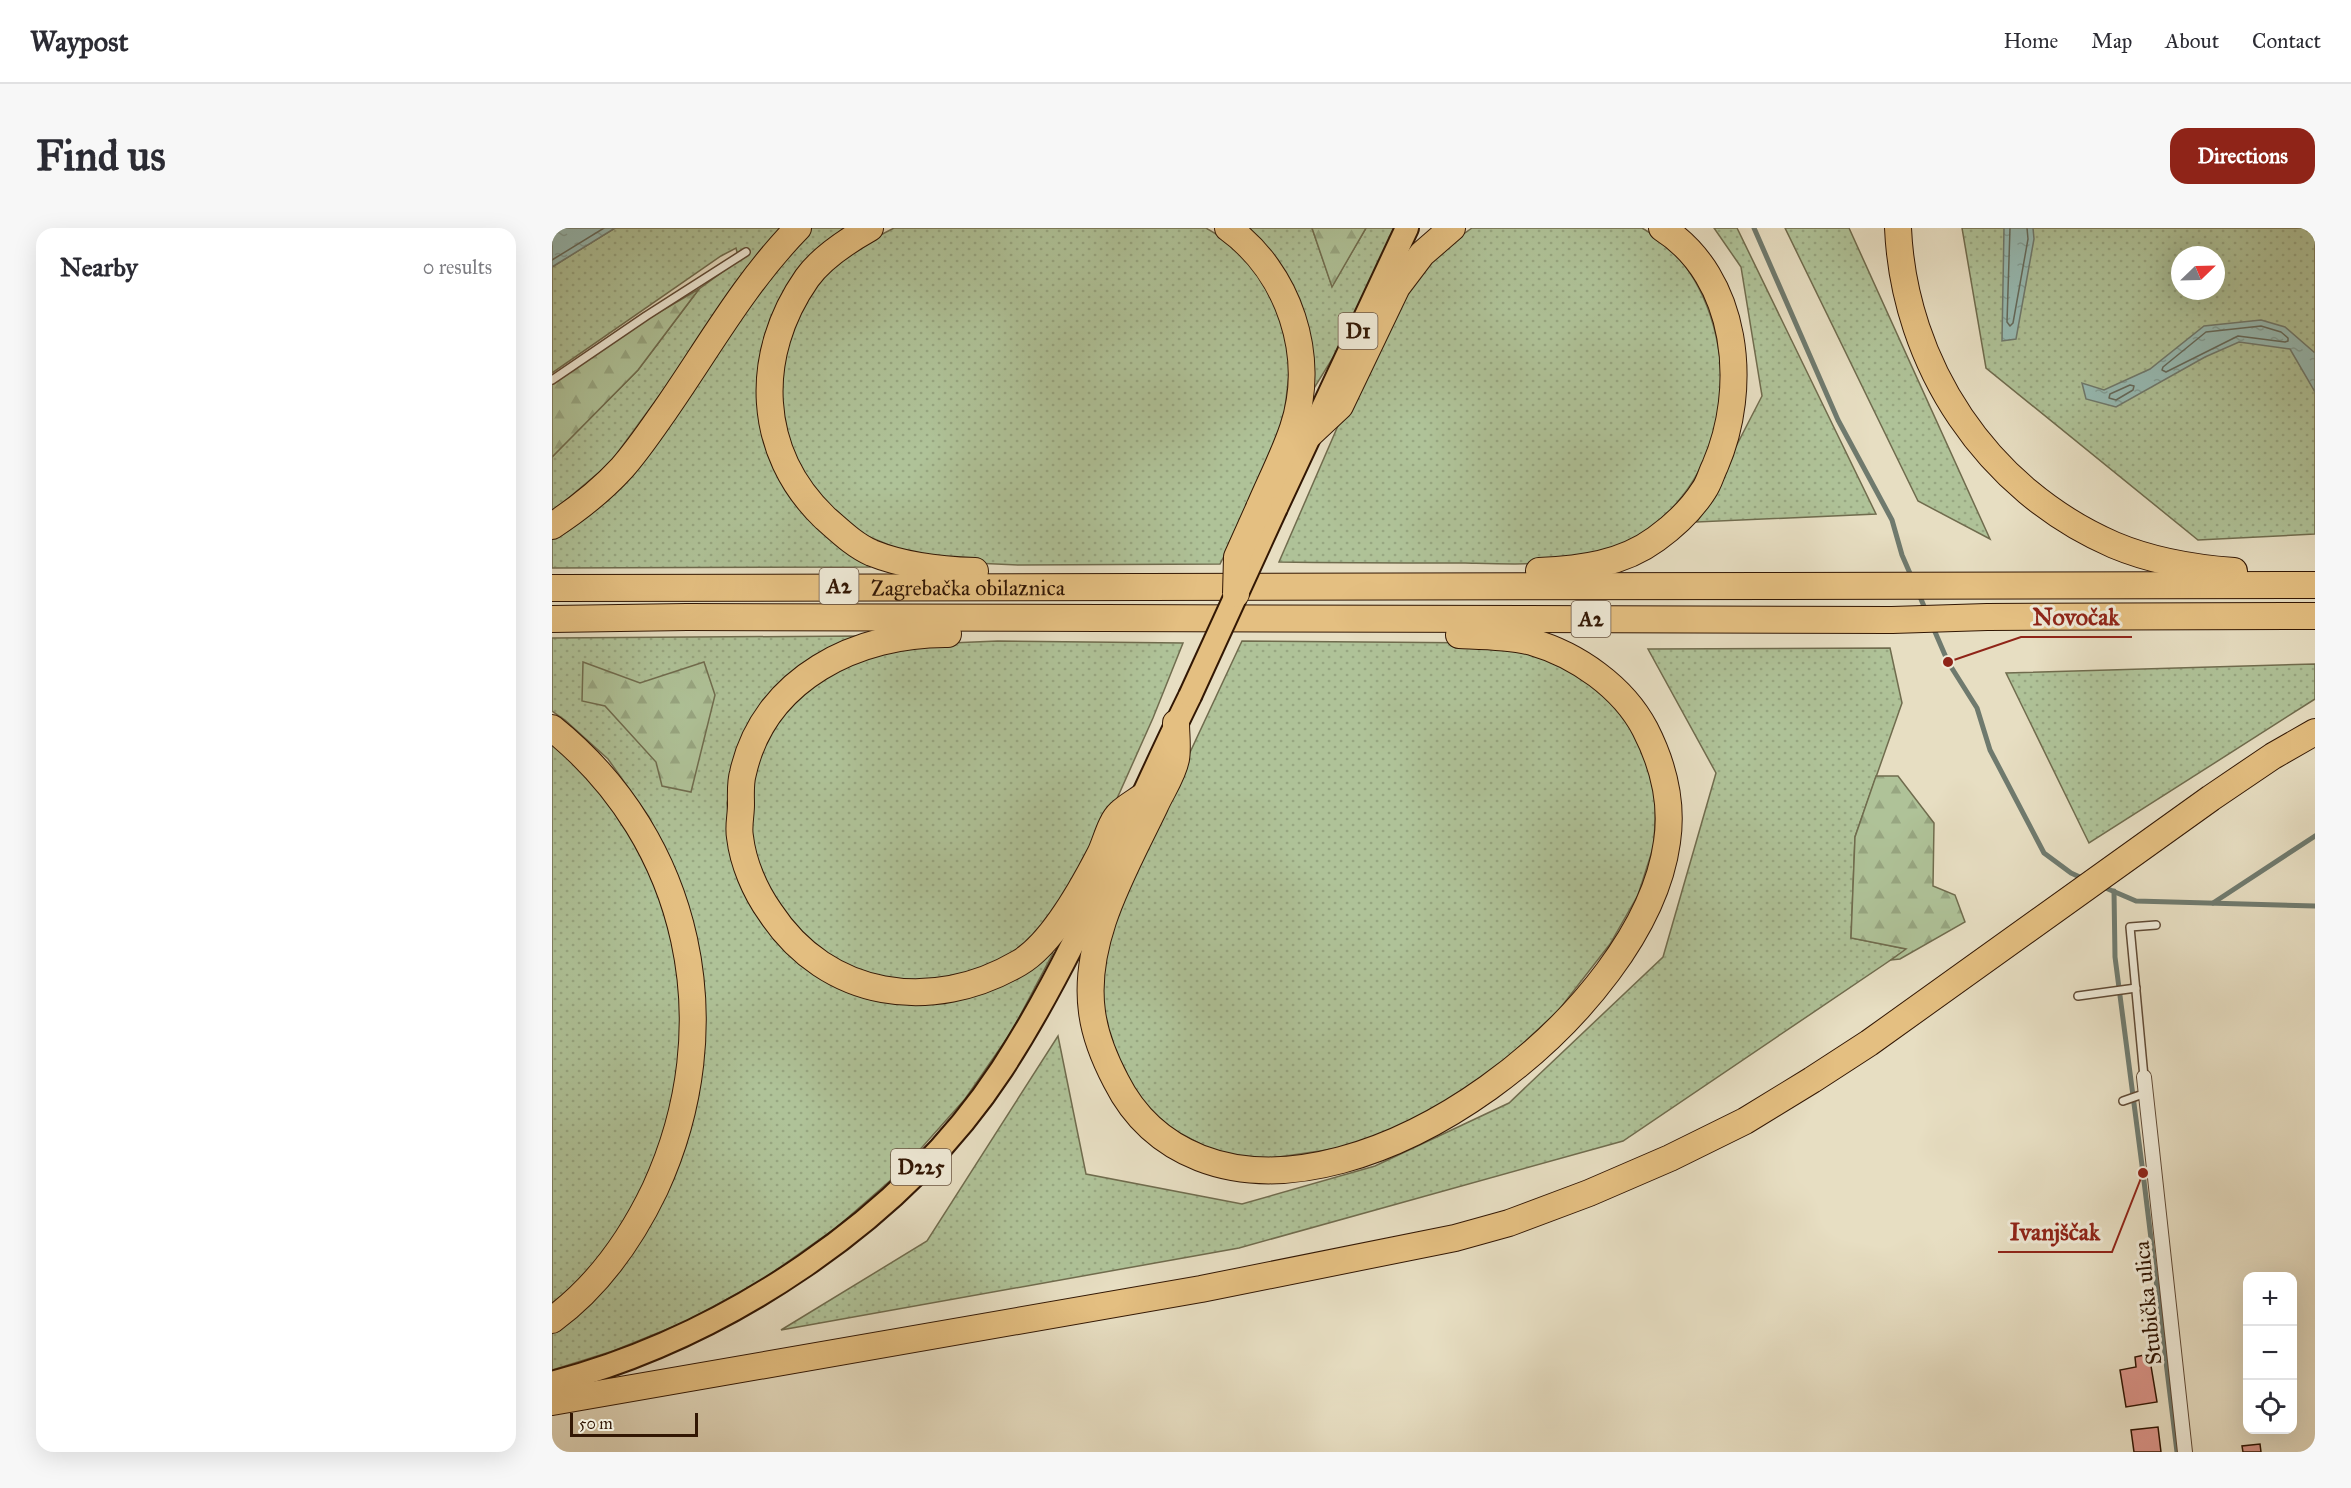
<!DOCTYPE html>
<html lang="en">
<head>
<meta charset="utf-8">
<style>
  body { margin:0; font-family:"IM FELL Great Primer",serif; background:#f7f7f7; color:#2b2b33 }
  .controls { position:absolute; right:18px; bottom:18px; display:grid; overflow:hidden; border-radius:12px; box-shadow:0 6px 24px #0002 }
  .controls button { width:54px; height:54px; display:grid; place-items:center; padding:0; border:0; border-bottom:2px solid #e1e1e2; background:#fff; color:#2b2b33; font:30px sans-serif }
  .compass { position:absolute; left:1619px; top:18px; width:54px; height:54px; border-radius:50%; background:#fff; box-shadow:0 6px 24px #0002; rotate:67deg }
  .scale { position:absolute; left:18px; bottom:15px; width:128px; box-sizing:border-box; padding-left:6px; border:3px solid #321704; border-top:0; font-size:16px; line-height:21px; white-space:nowrap; color:#321704; -webkit-text-stroke:4px #efead7; paint-order:stroke }
  .list { margin:0; padding:0; list-style:none }
  h2 { display:flex; justify-content:space-between; align-items:center; height:78px; margin:0; padding:0 24px; font-size:26px }
  h2 small { font-size:20px; font-weight:400; color:#7c7c81 }
  .icon { flex:none; width:33px; height:33px; fill:none; stroke:currentColor; stroke-width:2; stroke-linecap:round; stroke-linejoin:round }
  .map { position:relative; flex:none; width:1763px; height:1224px; overflow:hidden; border-radius:18px }
  header { display:flex; align-items:center; gap:36px; box-sizing:border-box; height:84px; padding:0 30px; background:#fff; border-bottom:2px solid #e1e1e2 }
  header strong { font-size:28px }
  nav { display:flex; gap:33px; margin-inline-start:auto; font-size:21px }
  .intro { display:flex; align-items:center; justify-content:space-between; box-sizing:border-box; height:144px; padding:0 36px }
  h1 { margin:0; font-size:42px }
  .button { padding:15px 27px; border-radius:18px; background:#8f2418; color:#fff; font-size:21px; font-weight:700 }
  main { display:flex; gap:36px; padding:0 36px }
  aside { flex:1; background:#fff; border-radius:18px; box-shadow:0 6px 24px #0002 }
  .map>svg:first-child { display:block }
</style>
</head>
<body>
<header>
<strong>Waypost</strong>
<nav><a>Home</a><a>Map</a><a>About</a><a>Contact</a></nav>
</header>
<div class="intro"><h1>Find us</h1><a class="button">Directions</a></div>
<main>
<aside>
<h2>Nearby<small>0 results</small></h2>
<ul class="list">
</ul>
</aside>
<div class="map">
<svg width="1763" height="1224" viewBox="0 0 1763 1224">
  <defs>
    <pattern id="grass-dots" width="8" height="8" patternUnits="userSpaceOnUse" patternTransform="scale(1.5)"><rect width="8" height="8" fill="#afc298"/><path d="M2 2h.1M6 6h.1" fill="none" stroke="#97a681" stroke-width="1.8" stroke-linecap="round"/></pattern>
    <pattern id="forest-firs" width="22" height="20" patternUnits="userSpaceOnUse" patternTransform="scale(1.5)"><rect width="22" height="20" fill="#afc298"/><path d="M5 1l3.5 6h-7zM16 11l3.5 6h-7z" fill="#97a681"/></pattern>
    <pattern id="water-ripples" width="26" height="14" patternUnits="userSpaceOnUse" patternTransform="scale(1.5)"><rect width="26" height="14" fill="#97bcb5"/><path d="M2 4q2-2 4 0t4 0M15 11q2-2 4 0t4 0" fill="none" stroke="#83a19a"/></pattern>
  </defs>
  <rect width="100%" height="100%" fill="#e7dec2"/>
  <filter id="stains"><feTurbulence type="fractalNoise" baseFrequency=".00333" numOctaves="4"/><feColorMatrix values="0 0 0 0 .2 0 0 0 0 .09 0 0 0 0 .02 0 0 0 .5 -.17"/></filter>
  <radialGradient id="worn" r=".72"><stop offset=".6" stop-color="#630" stop-opacity="0"/><stop offset="1" stop-color="#630" stop-opacity=".3"/></radialGradient>
  <g fill="url(#grass-dots)" stroke="#706c4e" stroke-width="1.5" fill-rule="evenodd">
    <polygon points="63,0 230,0 58,235 0,284 0,229 86,142 147,61 187,32 184,20 169,28 0,145 0,39"/>
    <polygon points="260,0 292,0 259,27 226,74 212,110 206,164 212,211 318,334 318,339 0,340 0,311 24,297 170,115 238,22"/>
    <polygon points="342,0 654,0 671,10 700,36 722,76 737,111 737,147 731,196 707,259 668,336 466,337 400,334 349,322 303,303 267,269 251,246 237,216 229,184 227,142 239,102 255,71 281,37 311,16"/>
    <polygon points="692,0 760,0 780,58 814,0 843,0 782,128 759,165"/>
    <path d="M920,0H1090C1141,28 1164,85 1169,140C1176,218 1128,299 1052,325C1013,339 954,336 913,335C851,335 789,335 727,334L798,170L866,48L892,20Z"/>
    <polygon points="1162,0 1185,0 1324,286 1145,294 1210,168 1189,39"/>
    <polygon points="1233,0 1297,0 1438,311 1366,273"/>
    <path d="M1410,0H1763V306L1646,312L1434,140ZM1628,27H1664V63H1628Z"/>
    <polygon points="308,408 274,421 238,448 185,531 175,575 180,630 202,684 242,731 296,762 348,776 390,774 495,721 501,725 460,803 413,871 348,944 285,999 210,1052 133,1094 61,1123 0,1142 0,1105 21,1088 89,1005 149,756 140,692 124,645 97,589 56,531 13,492 0,483 0,410"/>
    <polygon points="446,413 631,415 601,490 542,622 495,697 463,725 432,743 393,753 324,751 272,727 225,680 199,619 200,550 213,516 226,492 269,450 322,426 398,415"/>
    <polygon points="690,413 936,415 974,424 1013,439 1042,459 1069,484 1092,523 1104,569 1102,617 1086,667 1058,716 1006,783 941,843 882,881 809,917 707,932 662,923 620,901 590,874 570,841 553,800 549,761 552,718 570,670"/>
    <polygon points="1338,420 1350,475 1303,609 1299,710 1355,721 1071,913 687,1020 229,1102 375,1013 506,808 534,946 690,976 823,938 957,875 1111,729 1164,545 1096,421"/>
    <polygon points="1763,436 1763,471 1537,615 1454,445"/>
    <polygon points="0,509 71,590 116,682 133,788 117,903 76,992 32,1051 0,1081"/>
  </g>
  <g fill="url(#forest-firs)" stroke="#706c4e" stroke-width="1.5">
    <polygon points="760,0 814,0 780,59"/>
    <polygon points="147,61 86,142 0,229 0,155 80,100"/>
    <polygon points="31,434 88,455 152,434 163,467 139,564 110,558 104,534 53,478 30,473"/>
    <polygon points="1324,548 1346,548 1382,595 1381,658 1403,667 1413,694 1348,731 1339,732 1354,721 1299,710 1303,609"/>
  </g>
  <g fill="url(#water-ripples)" stroke="#6f7a6e" stroke-width="1.5">
    <polygon points="0,0 63,0 0,39"/>
    <polygon points="1452,0 1481,0 1482,11 1464,111 1450,113"/>
    <polygon points="1709,92 1733,99 1763,125 1763,164 1738,121 1687,114 1653,129 1564,179 1534,171 1530,155 1552,162 1598,141 1652,98"/>
  </g>
  <g fill="none" stroke-linecap="round" stroke-linejoin="round">
    <g stroke="#646a5c" stroke-width="1.5">
      <polyline points="1458,0 1455,94 1458,98 1461,95 1476,11 1475,0"/>
      <polyline points="0,32 52,0"/>
      <polygon points="1709,98 1729,104 1736,110 1736,113 1733,114 1686,108 1614,144 1610,142 1611,139 1654,104"/>
      <polygon points="1578,157 1582,158 1581,162 1564,172 1557,170 1558,166"/>
    </g>
    <g stroke="#6f7a6e" stroke-width="5">
      <polyline points="1202,0 1286,192 1340,292 1350,327 1360,350"/>
      <polyline points="1366,364 1374,383"/>
      <polyline points="1380,397 1396,434 1425,480 1438,522 1492,625 1519,645 1532,651"/>
      <polyline points="1549,658 1584,673 1763,678"/>
      <polyline points="1562,663 1563,729 1591,945 1625,1224"/>
      <polyline points="1661,675 1763,608"/>
    </g>
  </g>
  <g fill="#d99387" stroke="#321704" stroke-width="1.5">
    <polygon points="1597,1126 1605,1174 1574,1179 1568,1142 1584,1139 1583,1129"/>
    <polygon points="1606,1199 1609,1224 1582,1224 1579,1202"/>
    <polygon points="1708,1216 1709,1224 1691,1224 1690,1218"/>
  </g>
  <g fill="none" stroke-linecap="round" stroke-linejoin="round">
    <g stroke="#5f4934" stroke-width="10">
      <g id="service">
        <polyline points="0,152 94,88 194,24"/>
        <polyline points="1526,768 1584,760"/>
        <polyline points="1592,849 1578,699 1604,697"/>
        <polyline points="1571,873 1594,865"/>
      </g>
    </g>
    <g stroke="#5f4934" stroke-width="16">
      <polyline id="minor" points="1592,849 1633,1224"/>
    </g>
    <g stroke="#321704" stroke-width="26">
      <g id="primary">
        <polyline points="724,280 855,0"/>
        <path d="M0,1155C174,1109 351,992 450,841C526,724 576,593 638,468"/>
      </g>
    </g>
    <g stroke="#321704" stroke-width="28">
      <g id="motorway">
        <path d="M318,0C295,13 270,29 255,50C201,127 204,224 273,290C288,303 302,317 320,325C350,337 391,342 423,343"/>
        <path d="M676,0C737,44 765,128 741,200C732,227 718,254 707,280"/>
        <path d="M1346,0C1352,137 1435,262 1562,317C1600,333 1641,340 1682,343"/>
        <polyline points="757,207 788,178 845,59 870,26 900,0"/>
        <path d="M0,298C26,281 49,263 70,240C86,222 100,201 114,181C157,119 193,54 246,0"/>
        <path d="M987,343C1029,341 1070,336 1104,311C1122,298 1140,281 1152,262C1157,255 1159,246 1163,238C1197,160 1187,49 1110,0"/>
        <path id="s1" d="M0,360L1763,357"/>
        <polyline points="0,391 135,389 1340,392 1435,389 1763,388"/>
        <path d="M396,406C306,405 212,450 191,545C188,555 189,567 189,577C189,587 186,599 188,609C191,635 203,663 218,684C275,771 380,786 467,735C500,716 531,659 548,626C554,614 558,594 568,585C574,579 583,574 590,569"/>
        <path d="M624,495C624,506 626,520 624,531C621,547 609,564 603,578C573,641 530,712 540,784C543,808 553,832 564,853C582,889 610,915 648,930C817,996 1092,782 1115,614C1121,574 1111,536 1093,501C1071,459 1025,427 980,414C957,408 931,408 907,407"/>
        <path d="M0,500C140,613 178,798 103,961C79,1011 45,1059 0,1092"/>
        <polyline points="0,1174 649,1061 903,1010 957,995 1037,965 1118,930 1193,893 1260,852 1317,815 1659,570 1721,528 1763,504"/>
      </g>
    </g>
    <use href="#service" stroke="#efead7" stroke-width="7"/>
    <use href="#minor" stroke="#efead7" stroke-width="14"/>
    <use href="#primary" stroke="#e4bf81" stroke-width="22"/>
    <use href="#motorway" stroke="#e4bf81" stroke-width="26"/>
    <g stroke="#321704" stroke-width="26" stroke-linecap="butt">
      <polyline id="primary-bridge" points="638,468 724,280"/>
    </g>
    <g stroke="#321704" stroke-width="28" stroke-linecap="butt">
      <polyline id="motorway-bridge" points="684,366 685,329 707,280"/>
    </g>
    <use href="#primary-bridge" stroke="#e4bf81" stroke-width="22"/>
    <use href="#motorway-bridge" stroke="#e4bf81" stroke-width="26"/>
  </g>
  <g text-anchor="middle" stroke-width="6" stroke-linejoin="round" paint-order="stroke">
    <g fill="#efead7" stroke="#6b5643" stroke-width="1.5">
      <rect x="786.5" y="85" width="39" height="36" rx="4.5"/>
      <rect x="267.5" y="340" width="39" height="36" rx="4.5"/>
      <rect x="1019.5" y="373" width="39" height="36" rx="4.5"/>
      <rect x="339" y="921" width="60" height="36" rx="4.5"/>
    </g>
    <g font-size="21" font-weight="bold" fill="#321704">
      <text x="806" y="110">D1</text>
      <text x="287" y="365">A2</text>
      <text x="1039" y="398">A2</text>
      <text x="369" y="946">D225</text>
    </g>
    <g font-size="22" fill="#321704" stroke="#efead7">
      <text dy="8" stroke="none"><textPath href="#s1" startOffset="416">Zagrebačka obilaznica</textPath></text>
      <text transform="translate(1595 1075) rotate(-96)" y="8">Stubička ulica</text>
    </g>
  </g>
  <path fill="none" stroke="#8f2418" stroke-width="2" d="M1396 434L1469 409H1580M1591 945L1560 1024H1446"/>
  <g fill="#8f2418" stroke="#efead7" stroke-width="2">
    <circle cx="1396" cy="434" r="6"/>
    <circle cx="1591" cy="945" r="6"/>
  </g>
  <g font-size="24" text-anchor="middle" font-weight="bold" fill="#8f2418" stroke="#efead7" stroke-width="6" stroke-linejoin="round" paint-order="stroke">
    <text x="1524" y="397">Novočak</text>
    <text x="1503" y="1012">Ivanjščak</text>
  </g>
  <rect width="100%" height="100%" filter="url(#stains)"/>
  <rect width="100%" height="100%" fill="url(#worn)"/>
</svg>
<div class="controls">
<button>+</button>
<button>−</button>
<button><svg class="icon" aria-label="locate" viewBox="0 0 24 24"><circle cx="12" cy="12" r="6"/><path d="M12 2v4M12 18v4M2 12h4M18 12h4"/></svg></button>
</div>
<svg class="compass" viewBox="-18 -18 36 36"><path d="M0-13l5 13h-10z" fill="#e53935"/><path d="M0 13l5-13h-10z" fill="#7c7c81"/></svg>
<div class="scale">50 m</div>
</div>
</main>
</body>
</html>
